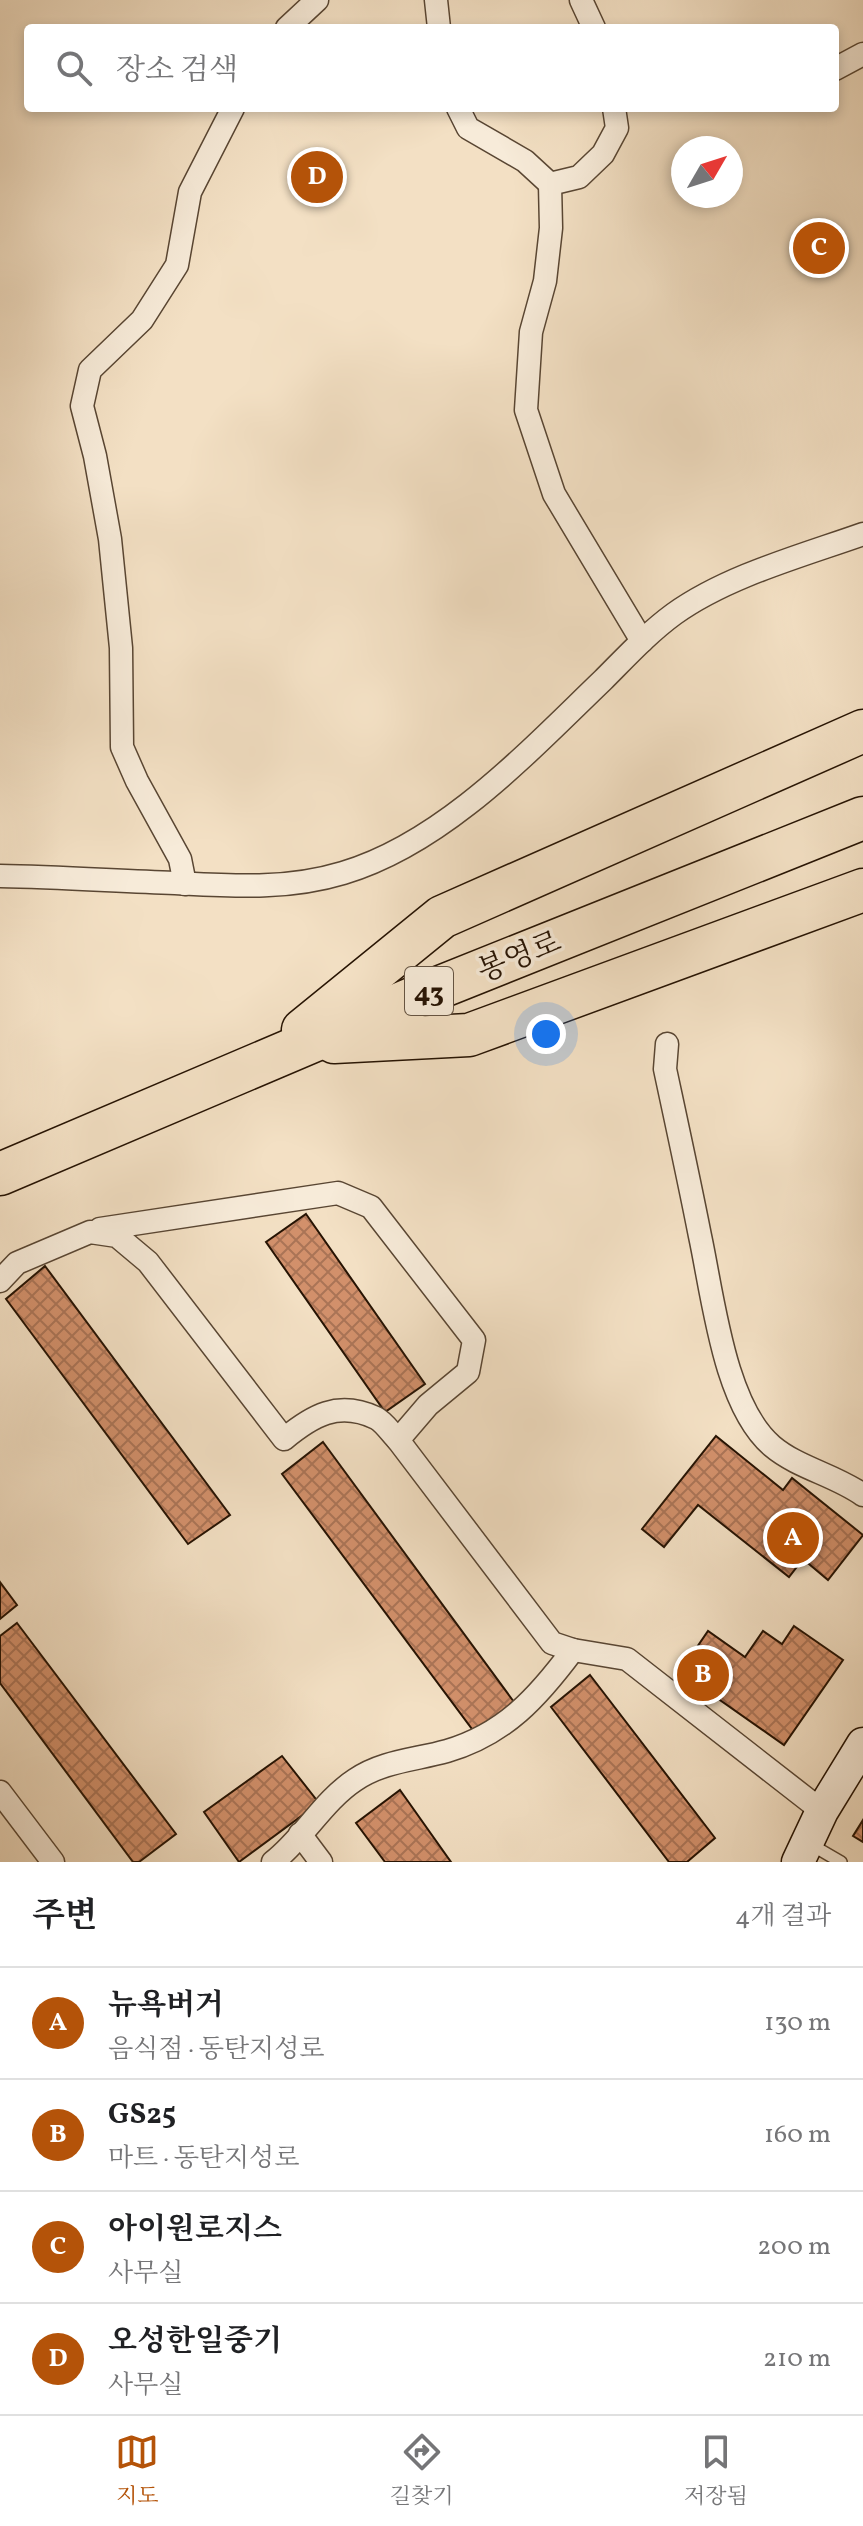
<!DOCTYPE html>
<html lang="ko">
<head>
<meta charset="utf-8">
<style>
  body { margin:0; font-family:Vollkorn,"Noto Serif KR",serif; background:#f2f2f2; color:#202124 }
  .compass { position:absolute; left:671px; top:136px; width:72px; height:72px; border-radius:50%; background:#fff; box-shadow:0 4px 12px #0003; rotate:51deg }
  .you { position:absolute; left:546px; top:1034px; width:28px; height:28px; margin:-20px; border:6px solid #fff; border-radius:50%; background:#1a73e8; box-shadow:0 0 0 12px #1a73e833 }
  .badge { display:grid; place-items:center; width:52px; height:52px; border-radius:50%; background:#b45309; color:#fff; font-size:26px; font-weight:700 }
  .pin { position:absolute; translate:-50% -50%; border:4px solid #fff; box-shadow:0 2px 8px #0006 }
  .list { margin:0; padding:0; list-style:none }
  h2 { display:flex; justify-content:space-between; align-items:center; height:104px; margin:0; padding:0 32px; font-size:34px }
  h2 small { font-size:26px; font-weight:400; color:#757577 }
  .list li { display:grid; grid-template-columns:52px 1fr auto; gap:24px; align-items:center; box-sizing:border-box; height:112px; padding:0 32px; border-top:2px solid #e0e0e0 }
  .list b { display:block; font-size:30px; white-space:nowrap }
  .list p { margin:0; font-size:26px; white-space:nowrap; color:#757577 }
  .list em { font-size:26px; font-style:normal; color:#757577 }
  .icon { flex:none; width:44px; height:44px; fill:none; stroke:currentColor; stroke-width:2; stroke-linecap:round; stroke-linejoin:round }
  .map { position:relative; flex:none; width:863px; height:1862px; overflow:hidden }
  .search { position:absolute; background:#fff; box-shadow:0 4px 12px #0003; left:24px; right:24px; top:24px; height:88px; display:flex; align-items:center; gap:20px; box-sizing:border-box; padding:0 28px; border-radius:8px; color:#757577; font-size:30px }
  .sheet { height:552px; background:#fff }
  nav { display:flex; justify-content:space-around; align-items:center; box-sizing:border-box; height:112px; border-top:2px solid #e0e0e0; background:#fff; font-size:22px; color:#757577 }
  nav a { display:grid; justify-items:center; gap:4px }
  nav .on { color:#b45309 }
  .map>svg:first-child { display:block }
</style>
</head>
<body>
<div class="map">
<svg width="863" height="1862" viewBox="0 0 863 1862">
  <defs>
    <pattern id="building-cross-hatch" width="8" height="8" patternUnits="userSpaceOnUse" patternTransform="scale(2)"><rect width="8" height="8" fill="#d2906b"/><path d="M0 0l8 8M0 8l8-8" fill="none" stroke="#aa7456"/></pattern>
  </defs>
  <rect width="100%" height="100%" fill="#f3e0c4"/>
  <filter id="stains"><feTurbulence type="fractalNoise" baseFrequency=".0025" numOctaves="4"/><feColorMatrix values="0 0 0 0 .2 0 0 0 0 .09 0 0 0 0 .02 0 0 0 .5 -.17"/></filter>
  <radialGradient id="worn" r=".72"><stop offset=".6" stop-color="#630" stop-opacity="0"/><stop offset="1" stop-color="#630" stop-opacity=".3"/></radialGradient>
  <g fill="url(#building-cross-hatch)" stroke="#261303" stroke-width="2">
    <polygon points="306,1214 425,1384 385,1412 266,1242"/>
    <polygon points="45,1266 230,1515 188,1544 6,1299"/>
    <polygon points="716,1436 783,1490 792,1478 863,1535 828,1580 803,1559 789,1577 698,1505 664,1547 642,1529"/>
    <polygon points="323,1442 514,1702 475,1733 282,1474"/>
    <polygon points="0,1582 17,1605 0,1619"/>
    <polygon points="17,1623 176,1834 139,1862 133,1862 0,1683 0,1636"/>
    <polygon points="794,1626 843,1660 784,1745 680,1672 708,1631 745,1657 763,1631 782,1644"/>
    <polygon points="590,1675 715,1838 687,1862 669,1862 551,1707"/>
    <polygon points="282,1756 319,1803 239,1862 204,1812"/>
    <polygon points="400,1790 451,1862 385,1862 356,1823"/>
    <polygon points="863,1820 863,1842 853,1836"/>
  </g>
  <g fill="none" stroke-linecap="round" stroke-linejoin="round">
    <g stroke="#594633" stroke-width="14">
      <polyline id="lane" points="810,1844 841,1862"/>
    </g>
    <g stroke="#594633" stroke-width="25">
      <g id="street">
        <polyline points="436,0 439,28"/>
        <polyline points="581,0 594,28"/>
        <polyline points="287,28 317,0"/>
        <polyline points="835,69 863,54"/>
        <polyline points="458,108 468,128 525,161 550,184"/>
        <polyline points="614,108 617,128 603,154 579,177 550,184 551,228 545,281 531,332 526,410 554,494 642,641"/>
        <path d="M0,876C58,877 117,881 175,883C233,886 287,890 343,873C444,843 529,751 603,680C626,657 648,633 674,614C727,576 801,556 863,534"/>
        <polyline points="185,884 180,859 137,781 122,747 121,648 110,539 95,456 82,406 90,370 142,320 177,265 190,192 233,108"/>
        <path d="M667,1044L665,1069C677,1125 689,1180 700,1236C713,1296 724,1405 772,1446C798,1468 835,1475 863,1495"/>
        <polyline points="100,1229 338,1193 371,1207 474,1340 468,1372 428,1405 398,1440"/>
        <path d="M0,1281L17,1263L90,1232L117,1236L148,1262L284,1439C312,1416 338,1400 376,1418C384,1422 391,1433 398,1440L552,1643L573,1650L627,1659L822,1811"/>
        <polyline points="0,1792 53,1862"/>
        <polyline points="300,1834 321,1862"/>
        <path d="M273,1862C303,1839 323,1801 355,1780C383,1761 415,1760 447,1751C505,1734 538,1697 573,1650"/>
      </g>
    </g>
    <g stroke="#261303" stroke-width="35">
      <polyline id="secondary" points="798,1862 822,1811 863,1744"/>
    </g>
    <g stroke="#261303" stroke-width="45">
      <g id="highway">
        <polyline points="303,1030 442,917 863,731"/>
        <polyline points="334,1042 469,1035 863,890"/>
        <polyline points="0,1174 428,992 863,818"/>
      </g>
    </g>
    <use href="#lane" stroke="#f7ebd9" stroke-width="11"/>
    <use href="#street" stroke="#f7ebd9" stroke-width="22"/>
    <use href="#secondary" stroke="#f7ebd9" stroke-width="32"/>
    <use href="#highway" stroke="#f3e0c4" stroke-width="42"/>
  </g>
  <g text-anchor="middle" stroke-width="7" stroke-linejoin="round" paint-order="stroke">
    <rect fill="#f7ebd9" stroke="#655443" stroke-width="2" x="405" y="967" width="48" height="48" rx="6"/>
    <g font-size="28" font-weight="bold" fill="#261303">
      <text x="429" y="1001">43</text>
    </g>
    <g font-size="30" fill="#261303" stroke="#f7ebd9">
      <text transform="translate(519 956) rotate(-22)" y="10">봉영로</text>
    </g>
  </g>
  <rect width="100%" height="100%" filter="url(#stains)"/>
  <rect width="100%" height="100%" fill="url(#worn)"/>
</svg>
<svg class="compass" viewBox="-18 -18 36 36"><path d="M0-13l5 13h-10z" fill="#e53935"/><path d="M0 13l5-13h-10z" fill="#757577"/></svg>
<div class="you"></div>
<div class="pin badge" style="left:793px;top:1538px">A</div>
<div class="pin badge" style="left:703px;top:1675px">B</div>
<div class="pin badge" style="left:819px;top:248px">C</div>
<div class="pin badge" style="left:317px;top:177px">D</div>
<div class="search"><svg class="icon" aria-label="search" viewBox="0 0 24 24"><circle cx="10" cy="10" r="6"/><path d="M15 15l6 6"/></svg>장소 검색</div>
</div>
<section class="sheet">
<h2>주변<small>4개 결과</small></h2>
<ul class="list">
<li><span class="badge">A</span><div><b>뉴욕버거</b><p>음식점 · 동탄지성로</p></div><em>130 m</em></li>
<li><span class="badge">B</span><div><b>GS25</b><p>마트 · 동탄지성로</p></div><em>160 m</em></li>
<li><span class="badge">C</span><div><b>아이원로지스</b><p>사무실</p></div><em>200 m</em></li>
<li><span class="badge">D</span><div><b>오성한일중기</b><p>사무실</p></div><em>210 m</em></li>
</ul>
</section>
<nav>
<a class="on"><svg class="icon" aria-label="map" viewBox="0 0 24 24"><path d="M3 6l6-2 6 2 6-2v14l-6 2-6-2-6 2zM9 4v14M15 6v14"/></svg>지도</a>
<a><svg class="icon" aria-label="directions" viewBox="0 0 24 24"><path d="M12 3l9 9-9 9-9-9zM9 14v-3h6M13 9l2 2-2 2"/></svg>길찾기</a>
<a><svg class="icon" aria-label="saved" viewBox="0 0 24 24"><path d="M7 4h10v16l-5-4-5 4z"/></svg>저장됨</a>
</nav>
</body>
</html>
